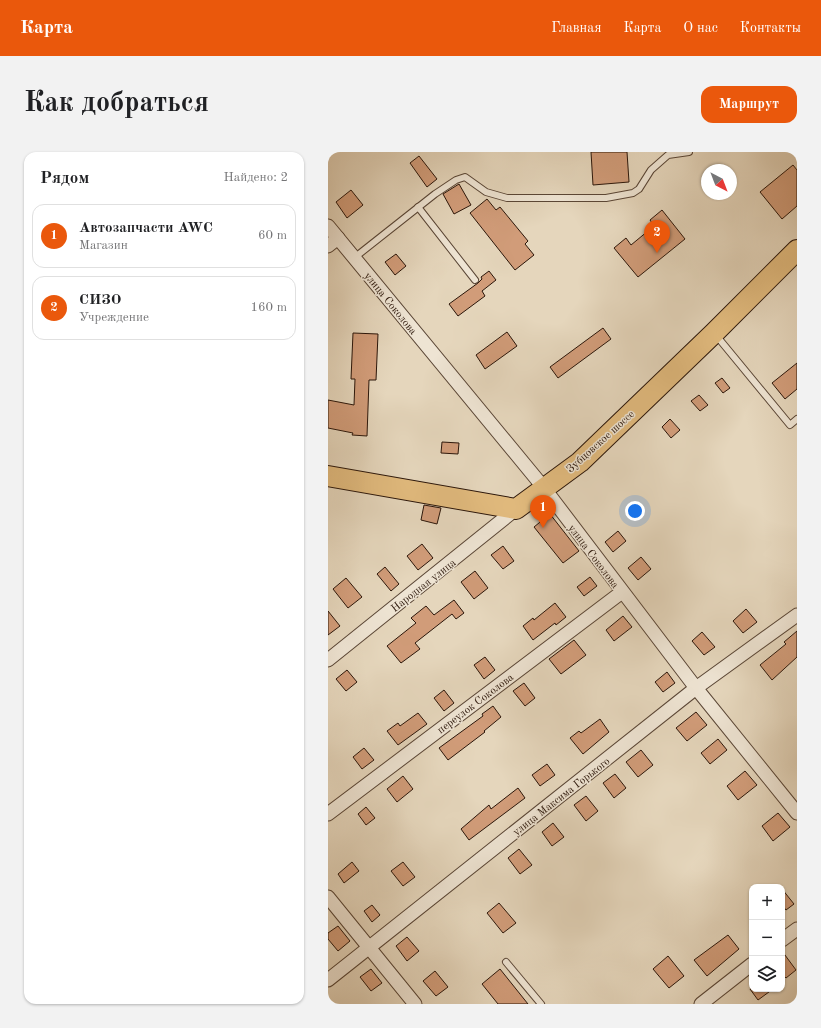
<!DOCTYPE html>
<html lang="ru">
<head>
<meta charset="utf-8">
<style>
  body { margin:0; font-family:"Old Standard TT",serif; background:#f2f2f2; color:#202124 }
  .controls { position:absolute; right:12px; bottom:12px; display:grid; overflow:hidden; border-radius:8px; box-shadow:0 1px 3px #0004 }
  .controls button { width:36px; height:36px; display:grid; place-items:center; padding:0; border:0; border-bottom:1px solid #e0e0e0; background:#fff; color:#202124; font:20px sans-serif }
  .compass { position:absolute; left:373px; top:12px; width:36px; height:36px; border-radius:50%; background:#fff; box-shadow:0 1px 3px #0004; rotate:138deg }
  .you { position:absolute; left:307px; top:359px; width:14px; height:14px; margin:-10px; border:3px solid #fff; border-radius:50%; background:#1a73e8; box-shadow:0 0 0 6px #1a73e833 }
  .badge { display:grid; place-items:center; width:26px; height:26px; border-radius:50%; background:#ea580c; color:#fff; font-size:13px; font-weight:700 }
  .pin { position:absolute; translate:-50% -33px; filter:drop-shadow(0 1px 2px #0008) }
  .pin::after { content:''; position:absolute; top:21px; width:14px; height:12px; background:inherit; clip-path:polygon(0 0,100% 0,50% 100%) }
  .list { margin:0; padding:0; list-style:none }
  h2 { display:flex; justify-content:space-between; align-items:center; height:52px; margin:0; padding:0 16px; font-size:17px }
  h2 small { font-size:13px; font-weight:400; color:#757577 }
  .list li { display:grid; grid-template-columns:26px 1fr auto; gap:12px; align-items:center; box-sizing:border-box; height:64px; margin:0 8px 8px; padding:0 8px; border:1px solid #e0e0e0; border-radius:12px }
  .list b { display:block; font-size:15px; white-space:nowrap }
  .list p { margin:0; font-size:13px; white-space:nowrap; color:#757577 }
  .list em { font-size:13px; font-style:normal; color:#757577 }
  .icon { flex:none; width:22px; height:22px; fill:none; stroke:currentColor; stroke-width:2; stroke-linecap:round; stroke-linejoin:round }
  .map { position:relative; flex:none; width:469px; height:852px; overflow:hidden; border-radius:12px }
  header { display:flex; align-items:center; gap:24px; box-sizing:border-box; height:56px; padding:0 20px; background:#ea580c; color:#fff }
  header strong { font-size:19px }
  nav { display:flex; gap:22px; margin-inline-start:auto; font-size:14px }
  .intro { display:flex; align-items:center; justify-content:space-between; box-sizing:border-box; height:96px; padding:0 24px }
  h1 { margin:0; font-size:28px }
  .button { padding:10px 18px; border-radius:12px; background:#ea580c; color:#fff; font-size:14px; font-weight:700 }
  main { display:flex; gap:24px; padding:0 24px }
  aside { flex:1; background:#fff; border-radius:12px; box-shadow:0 1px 3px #0004 }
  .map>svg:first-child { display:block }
</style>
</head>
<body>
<header>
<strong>Карта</strong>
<nav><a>Главная</a><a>Карта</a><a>О нас</a><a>Контакты</a></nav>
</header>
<div class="intro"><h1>Как добраться</h1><a class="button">Маршрут</a></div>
<main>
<aside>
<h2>Рядом<small>Найдено: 2</small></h2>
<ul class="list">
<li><span class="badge">1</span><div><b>Автозапчасти AWC</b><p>Магазин</p></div><em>60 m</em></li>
<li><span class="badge">2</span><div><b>СИЗО</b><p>Учреждение</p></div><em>160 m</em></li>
</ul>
</aside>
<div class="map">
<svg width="469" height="852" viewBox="0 0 469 852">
  <rect width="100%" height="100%" fill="#e5d6bc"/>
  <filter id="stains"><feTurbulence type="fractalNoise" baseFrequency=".005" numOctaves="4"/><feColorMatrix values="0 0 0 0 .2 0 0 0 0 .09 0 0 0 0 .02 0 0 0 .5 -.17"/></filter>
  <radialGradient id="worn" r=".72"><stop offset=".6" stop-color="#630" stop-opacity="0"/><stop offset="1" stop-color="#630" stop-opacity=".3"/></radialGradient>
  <g fill="#d19c79" stroke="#2b160a">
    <polygon points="263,0 299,0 301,30 265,33"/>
    <polygon points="91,4 109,27 99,35 82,11"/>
    <polygon points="465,13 469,18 469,54 454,67 432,40"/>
    <polygon points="131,32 143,53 126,62 115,42"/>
    <polygon points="23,38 35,53 19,66 8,50"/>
    <polygon points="159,47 168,58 172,55 200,89 197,92 206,103 187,118 142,61"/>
    <polygon points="334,58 357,87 310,125 286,96 298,86 303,93 326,74 322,68"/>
    <polygon points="68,102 78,114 67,123 57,110"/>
    <polygon points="161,119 168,128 154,139 157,144 130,164 121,152 150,131 154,127 153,125"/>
    <polygon points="275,176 283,187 230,226 222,215"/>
    <polygon points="179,180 189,194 157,217 148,203"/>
    <polygon points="25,181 50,182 48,228 41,228 39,284 24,283 25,281 0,276 0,248 26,253 27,227 23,227"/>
    <polygon points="469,211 469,237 457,247 444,231"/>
    <polygon points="394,226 402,236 395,241 387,231"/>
    <polygon points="371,243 380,253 372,259 363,249"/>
    <polygon points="342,267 352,278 343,286 334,275"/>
    <polygon points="114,290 131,291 130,302 113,301"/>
    <polygon points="96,353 113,356 109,372 93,368"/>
    <polygon points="222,362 251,399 235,411 206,375"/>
    <polygon points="290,379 298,389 285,400 277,390"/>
    <polygon points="94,392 105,406 90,418 79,404"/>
    <polygon points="175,394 186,409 175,417 163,403"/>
    <polygon points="313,405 323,417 310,428 300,416"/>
    <polygon points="57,415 71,432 63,439 49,422"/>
    <polygon points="147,419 160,436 146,447 133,430"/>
    <polygon points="262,425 269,434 256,444 249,435"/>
    <polygon points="18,426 34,445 20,456 5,437"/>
    <polygon points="126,448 136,461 128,467 124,462 87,491 92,497 73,511 59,494 88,471 83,466 98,454 106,463"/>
    <polygon points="227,451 238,465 228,473 227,471 205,488 195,474 205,466 206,468"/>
    <polygon points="418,457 429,470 415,481 405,469"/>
    <polygon points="0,459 12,474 0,483"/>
    <polygon points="295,464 304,475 286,489 278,478"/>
    <polygon points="469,479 469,505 444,528 432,513 458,492 456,490"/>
    <polygon points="374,480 387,495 376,503 364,489"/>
    <polygon points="246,488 258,503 233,522 221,507"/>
    <polygon points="157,505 167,518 156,527 146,513"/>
    <polygon points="19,518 29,530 18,539 8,527"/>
    <polygon points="339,520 347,531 335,540 327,530"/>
    <polygon points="196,531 207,546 197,554 185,539"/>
    <polygon points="116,538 126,551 116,559 106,546"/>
    <polygon points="165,554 173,565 156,579 157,580 120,608 111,596 155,564 154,562"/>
    <polygon points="368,560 379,573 359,589 348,576"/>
    <polygon points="90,561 99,572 70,593 59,579 70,571 72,574"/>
    <polygon points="272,567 281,580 255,602 242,586 251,579 253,581"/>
    <polygon points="390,587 399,598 382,612 373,601"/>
    <polygon points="36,596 46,608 34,617 25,605"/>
    <polygon points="313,598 325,613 310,625 298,610"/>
    <polygon points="219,612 227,623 212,634 204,623"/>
    <polygon points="417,619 429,633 410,648 399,634"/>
    <polygon points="287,622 298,636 286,646 275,631"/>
    <polygon points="75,624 85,637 69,650 59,637"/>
    <polygon points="190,636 197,646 141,688 133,677 161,653 163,657"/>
    <polygon points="258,644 270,659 258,669 246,653"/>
    <polygon points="38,655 47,666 38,673 30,662"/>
    <polygon points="450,661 462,675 445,689 434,674"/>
    <polygon points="225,671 236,685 224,694 214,680"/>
    <polygon points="191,697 204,713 192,722 180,706"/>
    <polygon points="24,710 31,719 16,731 10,722"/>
    <polygon points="75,710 87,725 75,734 63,719"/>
    <polygon points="454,737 466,752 458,758 454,753"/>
    <polygon points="171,751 188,771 175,781 159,761"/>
    <polygon points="44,753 52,763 44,770 36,759"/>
    <polygon points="10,774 22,789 10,799 0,787 0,781"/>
    <polygon points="400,783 411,797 379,824 366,808"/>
    <polygon points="79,785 91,799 79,809 68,794"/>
    <polygon points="454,799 468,818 458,826 454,822"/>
    <polygon points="340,804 356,824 341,836 325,817"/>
    <polygon points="43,817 54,831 43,839 32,825"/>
    <polygon points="172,817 200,852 170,852 154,832"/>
    <polygon points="107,819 120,835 108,844 95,829"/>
    <polygon points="422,837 445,837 430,848"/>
  </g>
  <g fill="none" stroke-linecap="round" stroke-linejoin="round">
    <g stroke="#5a4636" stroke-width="8">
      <g id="service">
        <polyline points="90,55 147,128"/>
        <polyline points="26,106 107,42 128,28 137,25 158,40 179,46 278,46 305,41 311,37 323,18 340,3 361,0"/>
        <polyline points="387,182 462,273 469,267"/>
        <polyline points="178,810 213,852"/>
      </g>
    </g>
    <g stroke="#5a4636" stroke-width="15">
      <g id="minor">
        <polyline points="0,74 216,336 368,536 469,661"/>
        <polyline points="0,94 10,86"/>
        <polyline points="0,508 188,357"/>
        <polyline points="0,662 294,440"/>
        <polyline points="0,745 87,852"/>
        <polyline points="454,788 469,777"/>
        <polyline points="0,828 368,536 469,463"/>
        <polyline points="373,852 424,812"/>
      </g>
    </g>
    <g stroke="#2b160a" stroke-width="22">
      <polyline id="primary" points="0,324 188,357 252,310 386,181 469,98"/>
    </g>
    <use href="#service" stroke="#eee4d3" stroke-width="6"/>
    <use href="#minor" stroke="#eee4d3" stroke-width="13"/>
    <use href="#primary" stroke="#e2bb7e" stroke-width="20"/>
  </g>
  <g text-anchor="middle" stroke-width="3" stroke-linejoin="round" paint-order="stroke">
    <g font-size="11" fill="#2b160a" stroke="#eee4d3">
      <text transform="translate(63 151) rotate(51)" y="4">улица Соколова</text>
      <text transform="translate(272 289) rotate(-42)" y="4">Зубцовское шоссе</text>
      <text transform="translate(266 404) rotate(53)" y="4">улица Соколова</text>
      <text transform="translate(95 433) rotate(-38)" y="4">Народная улица</text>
      <text transform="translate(147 551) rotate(-37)" y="4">переулок Соколова</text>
      <text transform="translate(233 644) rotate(-38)" y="4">улица Максима Горького</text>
    </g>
  </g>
  <rect width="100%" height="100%" filter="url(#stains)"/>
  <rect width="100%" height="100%" fill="url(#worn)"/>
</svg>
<div class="controls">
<button>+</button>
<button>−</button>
<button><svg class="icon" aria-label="layers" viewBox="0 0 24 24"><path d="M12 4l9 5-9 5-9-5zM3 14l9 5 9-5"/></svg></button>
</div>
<svg class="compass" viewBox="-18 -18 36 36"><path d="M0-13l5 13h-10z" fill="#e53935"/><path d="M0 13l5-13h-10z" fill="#757577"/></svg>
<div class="you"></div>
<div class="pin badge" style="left:215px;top:376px">1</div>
<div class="pin badge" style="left:329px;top:101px">2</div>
</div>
</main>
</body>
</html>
